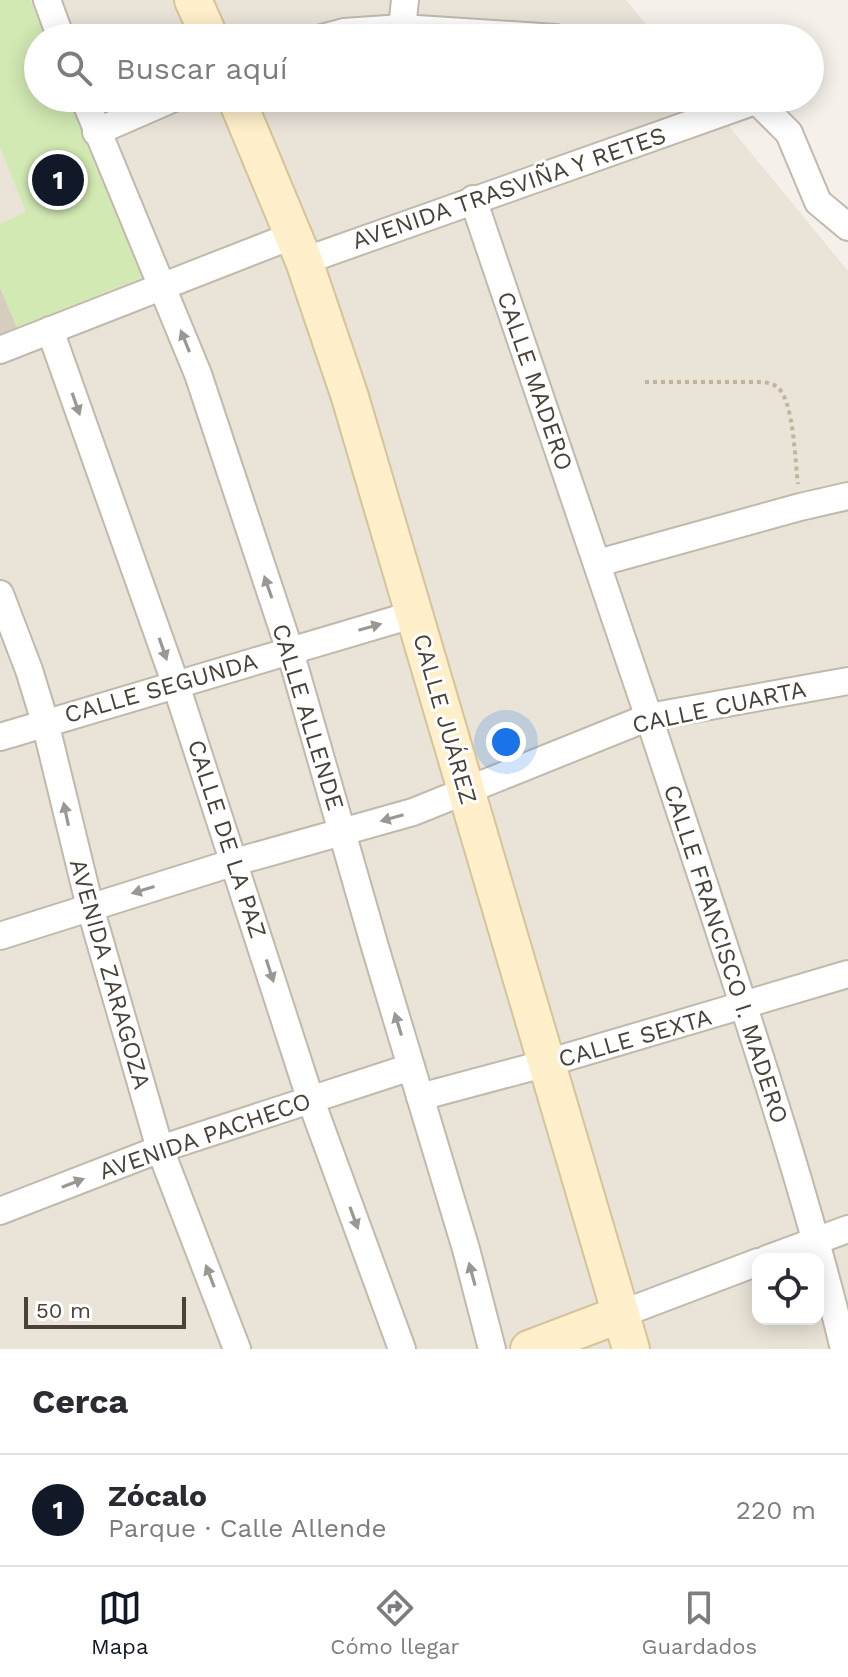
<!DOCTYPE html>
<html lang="es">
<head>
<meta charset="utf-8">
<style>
  body { margin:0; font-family:"Work Sans",sans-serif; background:#f7f7f7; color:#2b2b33 }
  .controls { position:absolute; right:24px; bottom:24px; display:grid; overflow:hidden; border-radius:16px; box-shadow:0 4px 20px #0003 }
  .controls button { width:72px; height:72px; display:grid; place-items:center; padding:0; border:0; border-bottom:2px solid #e1e1e2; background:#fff; color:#2b2b33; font:40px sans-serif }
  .scale { position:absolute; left:24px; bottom:20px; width:162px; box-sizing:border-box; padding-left:8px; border:4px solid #494238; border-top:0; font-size:22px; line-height:28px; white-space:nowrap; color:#494238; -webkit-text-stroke:6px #fff; paint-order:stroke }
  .you { position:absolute; left:506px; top:742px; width:28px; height:28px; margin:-20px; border:6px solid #fff; border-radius:50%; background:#1a73e8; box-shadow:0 0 0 12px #1a73e833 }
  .badge { display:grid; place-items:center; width:52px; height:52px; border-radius:50%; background:#111827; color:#fff; font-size:26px; font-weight:700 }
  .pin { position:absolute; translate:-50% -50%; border:4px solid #fff; box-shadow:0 2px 8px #0006 }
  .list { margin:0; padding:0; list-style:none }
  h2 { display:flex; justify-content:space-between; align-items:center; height:104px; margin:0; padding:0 32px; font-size:34px }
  h2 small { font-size:26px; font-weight:400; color:#7c7c81 }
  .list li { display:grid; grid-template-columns:52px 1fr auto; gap:24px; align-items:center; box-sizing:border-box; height:112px; padding:0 32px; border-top:2px solid #e1e1e2 }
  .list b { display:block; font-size:30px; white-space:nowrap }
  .list p { margin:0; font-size:26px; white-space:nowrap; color:#7c7c81 }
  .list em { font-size:26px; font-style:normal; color:#7c7c81 }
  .icon { flex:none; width:44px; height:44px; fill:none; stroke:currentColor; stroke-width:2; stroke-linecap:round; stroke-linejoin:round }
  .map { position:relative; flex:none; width:848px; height:1349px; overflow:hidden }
  .search { position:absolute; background:#fff; box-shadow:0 4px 20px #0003; left:24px; right:24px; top:24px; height:88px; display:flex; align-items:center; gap:20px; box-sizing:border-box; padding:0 28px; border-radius:44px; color:#7c7c81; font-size:30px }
  .sheet { height:216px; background:#fff }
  nav { display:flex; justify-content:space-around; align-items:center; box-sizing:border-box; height:112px; border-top:2px solid #e1e1e2; background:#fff; font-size:22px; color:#7c7c81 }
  nav a { display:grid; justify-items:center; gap:4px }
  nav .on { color:#111827 }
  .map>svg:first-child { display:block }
</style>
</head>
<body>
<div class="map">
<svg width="848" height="1349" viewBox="0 0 848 1349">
  <rect width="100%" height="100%" fill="#f5f1ea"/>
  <path fill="#e9e3d8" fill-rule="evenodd" d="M0,0H626L657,38H38V98H706L848,271V1349H0ZM758,1259H818V1319H758Z"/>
  <polygon fill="#d2e9b3" points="0,0 30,0 46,38 38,38 38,98 70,98 143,277 17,328 0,288 0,224 26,212 0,147"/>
  <polygon fill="#d7cdbf" points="0,288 17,328 0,335"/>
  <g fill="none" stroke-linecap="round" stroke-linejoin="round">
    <g stroke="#c1b9ac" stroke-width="30">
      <g id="street">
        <polyline points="47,0 61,38"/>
        <polyline points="402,28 405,0"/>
        <polyline points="322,38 344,32 402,28 556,38"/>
        <polyline points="84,98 198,374 290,651 375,947 466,1249 492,1349"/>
        <polyline points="754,98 789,133 818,202 848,227"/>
        <polyline points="96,132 174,98"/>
        <path d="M473,199C551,427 629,655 704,884C754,1038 806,1192 844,1349"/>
        <polyline points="304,261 755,101"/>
        <polyline points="50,330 176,685 310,1098 402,1349"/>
        <polyline points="0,350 294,235"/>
        <polyline points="598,563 800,507 848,496"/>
        <polyline points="0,594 29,670 45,722 90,907 160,1149 237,1349"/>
        <polyline points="0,737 415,614"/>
        <polyline points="0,936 235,862 413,812 649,717 848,681"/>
        <polyline points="420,1097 547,1063 848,974"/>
        <polyline points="0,1211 160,1149 411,1067"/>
        <polyline points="767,1259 848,1229"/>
        <polyline points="621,1314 758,1262"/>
      </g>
    </g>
    <g stroke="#d5c49a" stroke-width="40">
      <g id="secondary">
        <polyline points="193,0 210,38"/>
        <polyline points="236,98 304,261 350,397 631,1349"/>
        <polyline points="529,1349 621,1314"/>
      </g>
    </g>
    <path stroke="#c3b49e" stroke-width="4" stroke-dasharray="4 4" stroke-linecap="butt" d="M645,382H759C765,382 772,383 777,387C794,399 795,463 798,484"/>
    <use href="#street" stroke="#fff" stroke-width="26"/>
    <use href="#secondary" stroke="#fff0cb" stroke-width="36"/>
  </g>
  <defs><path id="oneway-solid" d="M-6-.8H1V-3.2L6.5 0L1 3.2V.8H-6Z" transform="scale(2)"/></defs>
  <g fill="#9b9792">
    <use href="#oneway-solid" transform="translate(185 341) rotate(-112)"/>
    <use href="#oneway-solid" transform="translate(76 404) rotate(71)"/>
    <use href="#oneway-solid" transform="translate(268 587) rotate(-109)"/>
    <use href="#oneway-solid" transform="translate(370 627) rotate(-16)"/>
    <use href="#oneway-solid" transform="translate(163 649) rotate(71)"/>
    <use href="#oneway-solid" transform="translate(66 814) rotate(-102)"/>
    <use href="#oneway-solid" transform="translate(392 818) rotate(164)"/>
    <use href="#oneway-solid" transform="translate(143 890) rotate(163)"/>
    <use href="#oneway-solid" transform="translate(270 971) rotate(72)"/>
    <use href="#oneway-solid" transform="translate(398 1024) rotate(-107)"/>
    <use href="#oneway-solid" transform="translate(73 1183) rotate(-21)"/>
    <use href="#oneway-solid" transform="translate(354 1218) rotate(70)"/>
    <use href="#oneway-solid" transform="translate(472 1274) rotate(-105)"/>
    <use href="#oneway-solid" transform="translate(210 1276) rotate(-111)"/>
  </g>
  <g text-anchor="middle" stroke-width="6" stroke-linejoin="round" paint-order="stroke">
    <g font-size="24" fill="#494238" stroke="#fff">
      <text transform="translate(509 188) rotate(-19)" y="8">AVENIDA TRASVIÑA Y RETES</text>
      <text transform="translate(535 381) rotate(71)" y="8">CALLE MADERO</text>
      <text transform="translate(161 688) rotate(-16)" y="8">CALLE SEGUNDA</text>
      <text transform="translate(719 707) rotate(-12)" y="8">CALLE CUARTA</text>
      <text transform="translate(308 717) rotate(73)" y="8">CALLE ALLENDE</text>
      <text transform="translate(445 719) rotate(74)" y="8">CALLE JUÁREZ</text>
      <text transform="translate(227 839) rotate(72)" y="8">CALLE DE LA PAZ</text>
      <text transform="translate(726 954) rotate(72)" y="8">CALLE FRANCISCO I. MADERO</text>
      <text transform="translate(110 974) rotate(74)" y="8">AVENIDA ZARAGOZA</text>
      <text transform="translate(635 1038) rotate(-16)" y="8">CALLE SEXTA</text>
      <text transform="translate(205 1136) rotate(-19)" y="8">AVENIDA PACHECO</text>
    </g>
  </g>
</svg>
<div class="controls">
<button><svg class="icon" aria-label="locate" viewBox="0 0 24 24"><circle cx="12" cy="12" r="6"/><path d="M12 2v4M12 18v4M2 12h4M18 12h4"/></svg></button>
</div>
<div class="scale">50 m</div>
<div class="you"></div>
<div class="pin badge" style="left:58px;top:180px">1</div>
<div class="search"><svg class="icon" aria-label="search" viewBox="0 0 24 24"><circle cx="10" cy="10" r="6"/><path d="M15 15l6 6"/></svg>Buscar aquí</div>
</div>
<section class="sheet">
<h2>Cerca<small></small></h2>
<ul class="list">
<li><span class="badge">1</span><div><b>Zócalo</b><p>Parque · Calle Allende</p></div><em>220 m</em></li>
</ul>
</section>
<nav>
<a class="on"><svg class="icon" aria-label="map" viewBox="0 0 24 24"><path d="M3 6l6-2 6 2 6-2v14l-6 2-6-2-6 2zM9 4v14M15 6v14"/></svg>Mapa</a>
<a><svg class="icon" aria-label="directions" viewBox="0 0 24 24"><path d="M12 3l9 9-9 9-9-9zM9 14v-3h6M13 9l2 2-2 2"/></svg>Cómo llegar</a>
<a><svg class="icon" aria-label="saved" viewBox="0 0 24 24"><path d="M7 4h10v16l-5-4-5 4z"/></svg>Guardados</a>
</nav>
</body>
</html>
